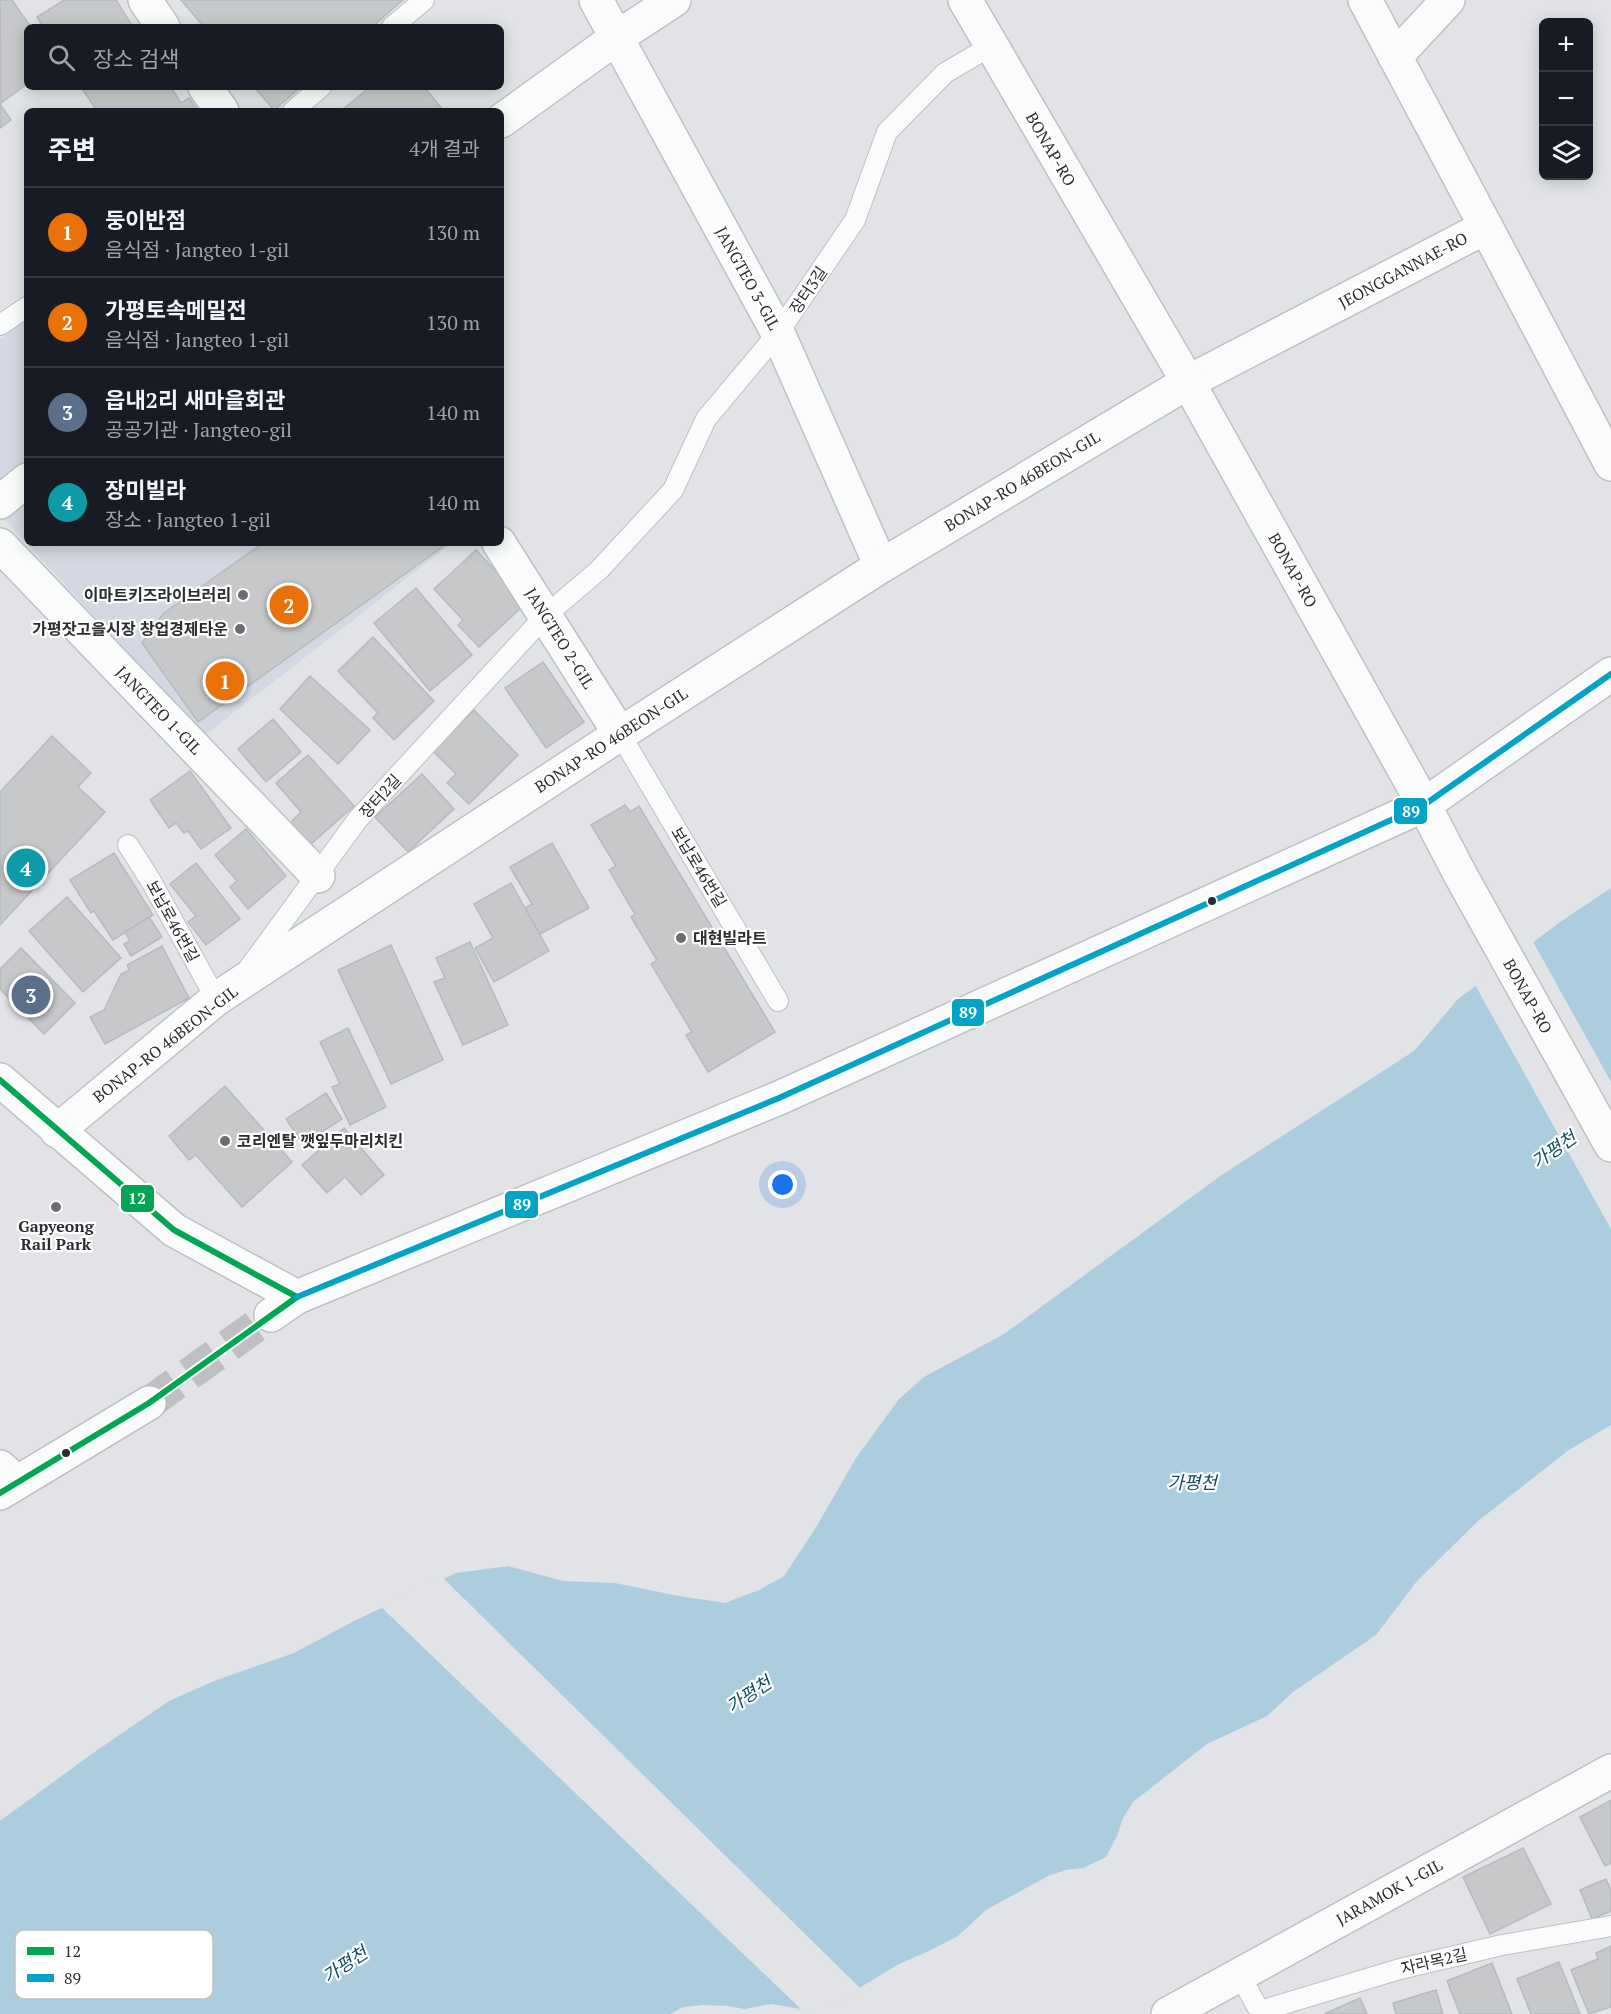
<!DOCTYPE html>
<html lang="ko">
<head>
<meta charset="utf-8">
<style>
  body { margin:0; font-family:"PT Serif","Noto Sans KR",serif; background:#20242c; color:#f1f3f6 }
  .controls { position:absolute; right:18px; top:18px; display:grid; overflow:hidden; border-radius:9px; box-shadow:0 3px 15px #0003 }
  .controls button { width:54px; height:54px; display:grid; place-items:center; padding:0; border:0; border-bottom:2px solid #363941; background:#171b24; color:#f1f3f6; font:30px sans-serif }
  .you { position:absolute; left:783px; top:1185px; width:21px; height:21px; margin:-15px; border:4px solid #fff; border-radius:50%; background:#1a73e8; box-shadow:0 0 0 9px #1a73e833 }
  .badge { display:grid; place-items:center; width:39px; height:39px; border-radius:50%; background:#6b6d70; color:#fff; font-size:20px; font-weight:700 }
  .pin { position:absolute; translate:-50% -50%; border:3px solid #fff; box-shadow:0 2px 6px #0006 }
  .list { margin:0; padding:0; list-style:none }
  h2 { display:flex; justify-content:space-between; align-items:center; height:78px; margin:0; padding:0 24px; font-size:26px }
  h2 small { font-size:20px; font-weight:400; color:#9ea1a6 }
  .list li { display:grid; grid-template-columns:39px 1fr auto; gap:18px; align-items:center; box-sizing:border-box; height:90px; padding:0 24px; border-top:2px solid #363941 }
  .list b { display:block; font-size:22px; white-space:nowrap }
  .list p { margin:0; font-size:20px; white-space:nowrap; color:#9ea1a6 }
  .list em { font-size:20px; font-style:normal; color:#9ea1a6 }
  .icon { flex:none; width:33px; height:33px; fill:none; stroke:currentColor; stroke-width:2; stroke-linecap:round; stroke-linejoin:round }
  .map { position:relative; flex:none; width:1611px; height:2014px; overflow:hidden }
  .search { position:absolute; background:#171b24; box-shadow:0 3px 15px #0003; left:24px; top:24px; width:480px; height:66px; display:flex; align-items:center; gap:15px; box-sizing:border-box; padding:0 21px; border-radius:9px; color:#9ea1a6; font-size:22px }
  .panel { position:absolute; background:#171b24; box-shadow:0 3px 15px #0003; left:24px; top:108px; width:480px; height:438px; border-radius:9px }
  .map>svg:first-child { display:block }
</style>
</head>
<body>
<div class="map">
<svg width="1611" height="2014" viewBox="0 0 1611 2014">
  <rect width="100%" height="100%" fill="#e1e3e7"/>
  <polygon fill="#d3d8e2" points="27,320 27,543 452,543 205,735 15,531 0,513 0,339"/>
  <polygon fill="#accdde" points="1611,888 1611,1425 1569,1450 1478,1521 1417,1581 1376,1635 1293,1692 1267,1716 1207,1744 1133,1802 1123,1818 1117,1836 1106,1857 1083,1868 1066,1870 1048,1876 986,1910 958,1936 929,1951 899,1964 851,1993 808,2010 771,2004 745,2009 728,2006 703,2005 683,2007 670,2014 0,2014 0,1821 93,1753 169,1701 214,1681 294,1653 356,1620 456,1573 508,1566 563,1581 615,1583 679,1596 725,1603 759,1590 784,1576 815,1529 856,1458 899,1399 924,1377 1004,1334 1223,1174 1414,1051 1458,999 1560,922"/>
  <g fill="#e1e3e7">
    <polygon points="1532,940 1611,1082 1611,1229 1474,983"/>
    <polygon points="441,1576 862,1990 837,2006 805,2013 379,1605"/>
  </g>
  <g fill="#c6c8ca" stroke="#b8babd" stroke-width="1.5">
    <polygon points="0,0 12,0 31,27 27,27 27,84 1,103"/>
    <polygon points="64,0 116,0 133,27 43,27 37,17"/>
    <polygon points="181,0 403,0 372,27 204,27"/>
    <polygon points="81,87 171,87 181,103 189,98 198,111 97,111"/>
    <polygon points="254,87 301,87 274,110"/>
    <polygon points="370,87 424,87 444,111 341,111"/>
    <polygon points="0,104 11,120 0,128"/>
    <polygon points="263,543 448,543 198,722 142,643 163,614"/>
    <polygon points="476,550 526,603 479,647 458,625 463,620 434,589"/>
    <polygon points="416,588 472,655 430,691 374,623"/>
    <polygon points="373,637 434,701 394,740 373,718 378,713 338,671"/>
    <polygon points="543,662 584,722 546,748 505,688"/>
    <polygon points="310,676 370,730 338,764 280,709"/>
    <polygon points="474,710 518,755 469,804 447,783 456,774 433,751"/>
    <polygon points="273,719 301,752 266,782 238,749"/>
    <polygon points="52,736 91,773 78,787 105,812 0,925 0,792"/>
    <polygon points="308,755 354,806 310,845 290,823 301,812 276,783"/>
    <polygon points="190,771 231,828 201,849 188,831 184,833 176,823 169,828 150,800"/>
    <polygon points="422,774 454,809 408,852 375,817"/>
    <polygon points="625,805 630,812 639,806 775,1032 708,1072 686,1035 692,1032 651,964 657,960 631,917 635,914 609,870 616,866 591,825"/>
    <polygon points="246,829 286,876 248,909 230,887 237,881 215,855"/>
    <polygon points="552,843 589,908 540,934 525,908 532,904 510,867"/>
    <polygon points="114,853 153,915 113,940 94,911 91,913 70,880"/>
    <polygon points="196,863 240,919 206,945 188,922 196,916 170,884"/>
    <polygon points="511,883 549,951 494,982 475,948 493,938 474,904"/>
    <polygon points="67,897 121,958 83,992 29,931"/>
    <polygon points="149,917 162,937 131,956 124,944 130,941 125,932"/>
    <polygon points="470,942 508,1025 463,1045 434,982 445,978 436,958"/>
    <polygon points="391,945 443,1060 391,1084 338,970"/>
    <polygon points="162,946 189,998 105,1044 90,1017 104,1010 121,974 129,970 127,965"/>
    <polygon points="21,948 75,1003 44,1034 0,989 0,969"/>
    <polygon points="348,1028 386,1107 350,1125 332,1087 340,1084 320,1042"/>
    <polygon points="225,1086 292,1162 242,1207 196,1155 189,1160 169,1136"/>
    <polygon points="326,1093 342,1119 303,1144 286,1119"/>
    <polygon points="344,1128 384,1175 361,1195 345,1177 327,1193 302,1165"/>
    <polygon points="1611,1800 1611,1863 1605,1866 1580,1817"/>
    <polygon points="1523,1848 1551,1904 1490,1934 1463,1877"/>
    <polygon points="1606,1879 1611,1891 1611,1911 1592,1919 1580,1890"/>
    <polygon points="1611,1946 1611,2007 1589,2014 1571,1970 1598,1959 1596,1953"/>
    <polygon points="1559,1962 1580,2014 1531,2014 1517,1979"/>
    <polygon points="1492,1963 1512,2014 1460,2014 1447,1981"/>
    <polygon points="1436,1990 1443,2014 1396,2014 1393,2003"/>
    <polygon points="1360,1998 1367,2014 1324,2014"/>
  </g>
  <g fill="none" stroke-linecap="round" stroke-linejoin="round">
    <polyline stroke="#bdbfc2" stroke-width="33" stroke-dasharray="33 16" stroke-linecap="butt" points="149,1403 271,1315"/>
    <g stroke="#bec0c3" stroke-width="22">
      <g id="lane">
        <polyline points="392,27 424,0"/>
        <polyline points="293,111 321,87"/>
        <polyline points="0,325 27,307"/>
        <polyline points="620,734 778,1001"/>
        <polyline points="128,845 151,881 216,999"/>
        <polyline points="249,968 358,819 545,616 599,570 673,490 706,419 778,333 855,220 887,132 945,73 991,46"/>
        <polyline points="1240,1975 1261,2014"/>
        <polyline points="1260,2011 1400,1969 1502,1945 1611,1926"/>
      </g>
    </g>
    <g stroke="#bec0c3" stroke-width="36">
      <g id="street">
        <polyline points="145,0 163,27"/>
        <polyline points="596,0 778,333 881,566"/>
        <polyline points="1395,57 1448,0"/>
        <polyline points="205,87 222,111"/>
        <polyline points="501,121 616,38 674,0"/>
        <polyline points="1486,227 1611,464"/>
        <polyline points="0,502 27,480"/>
        <polyline points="499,543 620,734"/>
        <polyline points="0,545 318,876"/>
        <polyline points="57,1131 216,999 620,734 881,566 1188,382 1486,227 1365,0"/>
        <polyline points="297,1297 779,1098 1424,805 1611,674"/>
        <polyline points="0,1467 17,1482"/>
        <polyline points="1168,2014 1611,1771"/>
      </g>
    </g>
    <g stroke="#bec0c3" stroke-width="36">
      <g id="secondary">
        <polyline points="965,0 1188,382 1424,805 1461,876 1611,1145"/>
        <polyline points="0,1080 174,1230 297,1297 271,1315"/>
        <polyline points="0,1493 149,1403"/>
      </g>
    </g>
    <use href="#lane" stroke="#fafbfb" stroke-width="20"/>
    <use href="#street" stroke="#fafbfb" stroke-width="33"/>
    <use href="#secondary" stroke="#fafbfb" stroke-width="33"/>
    <g stroke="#fff" stroke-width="10">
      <polyline id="bus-1" points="0,1080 174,1230 297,1297 149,1403 0,1493"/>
    </g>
    <g stroke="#fff" stroke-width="10">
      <polyline id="bus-2" points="297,1297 779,1098 1424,805 1611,674"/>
    </g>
    <use href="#bus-1" stroke="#00a651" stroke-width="6"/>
    <use href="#bus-2" stroke="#02a3c6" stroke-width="6"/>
  </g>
  <g fill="#6b6d70" stroke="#fff" stroke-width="2">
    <circle cx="243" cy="595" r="6"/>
    <circle cx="240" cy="629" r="6"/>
    <circle cx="681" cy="938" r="6"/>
    <circle cx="225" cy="1141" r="6"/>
    <circle cx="56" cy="1207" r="6"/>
  </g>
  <g fill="#2b2d30" stroke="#fff" stroke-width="2">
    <circle cx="1212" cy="901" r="5"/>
    <circle cx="66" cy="1453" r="5"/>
  </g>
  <g text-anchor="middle" stroke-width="4.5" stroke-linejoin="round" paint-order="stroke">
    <g font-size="16" fill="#2b2d30" stroke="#fff">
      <text transform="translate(1051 149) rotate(60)" y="6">BONAP-RO</text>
      <text transform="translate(1403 270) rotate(-28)" y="6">JEONGGANNAE-RO</text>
      <text transform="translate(748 278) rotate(61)" y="6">JANGTEO 3-GIL</text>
      <text transform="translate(808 290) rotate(-56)" y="6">장터3길</text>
      <text transform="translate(1022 481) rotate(-31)" y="6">BONAP-RO 46BEON-GIL</text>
      <text transform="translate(1293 570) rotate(61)" y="6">BONAP-RO</text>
      <text transform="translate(560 638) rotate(58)" y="6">JANGTEO 2-GIL</text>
      <text transform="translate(159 710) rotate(46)" y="6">JANGTEO 1-GIL</text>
      <text transform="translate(611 740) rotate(-33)" y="6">BONAP-RO 46BEON-GIL</text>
      <text transform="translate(380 796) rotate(-48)" y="6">장터2길</text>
      <text transform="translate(699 867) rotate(59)" y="6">보납로46번길</text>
      <text transform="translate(173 921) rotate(61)" y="6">보납로46번길</text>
      <text transform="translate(1528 996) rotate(61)" y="6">BONAP-RO</text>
      <text transform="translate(165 1044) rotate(-38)" y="6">BONAP-RO 46BEON-GIL</text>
      <text transform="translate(1389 1892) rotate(-29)" y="6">JARAMOK 1-GIL</text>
      <text transform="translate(1434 1961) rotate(-13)" y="6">자라목2길</text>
    </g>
    <g font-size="16" font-weight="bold" fill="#2b2d30" stroke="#fff" text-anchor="end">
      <text x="231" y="601">이마트키즈라이브러리</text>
      <text x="228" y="635">가평잣고을시장 창업경제타운</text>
      <text x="693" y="944" text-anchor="start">대현빌라트</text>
      <text x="237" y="1147" text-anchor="start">코리엔탈 깻잎두마리치킨</text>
      <text x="56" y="1232" text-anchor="middle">Gapyeong<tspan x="56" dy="18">Rail Park</tspan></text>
    </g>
    <g font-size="18" font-style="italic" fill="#0f4d63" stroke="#fff">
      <text transform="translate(1554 1150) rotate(-35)" y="6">가평천</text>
      <text x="1192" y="1489">가평천</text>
      <text transform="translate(749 1695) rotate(-34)" y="6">가평천</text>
      <text transform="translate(345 1965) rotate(-34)" y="6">가평천</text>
    </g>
  </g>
  <rect x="15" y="1930" width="198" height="69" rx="9" fill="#fff" stroke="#bfc0c1" stroke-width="1.5"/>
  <rect x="27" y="1947" width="27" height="8" fill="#00a651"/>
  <rect x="27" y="1974" width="27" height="8" fill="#02a3c6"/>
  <g font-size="16" fill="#2b2d30">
    <text x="64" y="1957">12</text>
    <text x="64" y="1984">89</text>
  </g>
  <g stroke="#fff" stroke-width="2">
    <rect x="1393" y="797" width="35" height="28" rx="6" fill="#02a3c6"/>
    <rect x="951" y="998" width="34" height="29" rx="6" fill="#02a3c6"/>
    <rect x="120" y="1184" width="35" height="29" rx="6" fill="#00a651"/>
    <rect x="504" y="1190" width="35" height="29" rx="6" fill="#02a3c6"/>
  </g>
  <g font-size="16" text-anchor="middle" font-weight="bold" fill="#fff">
    <text x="1411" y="817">89</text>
    <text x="968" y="1018">89</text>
    <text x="137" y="1204">12</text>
    <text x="522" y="1210">89</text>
  </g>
</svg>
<div class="controls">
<button>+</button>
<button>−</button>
<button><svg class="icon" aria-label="layers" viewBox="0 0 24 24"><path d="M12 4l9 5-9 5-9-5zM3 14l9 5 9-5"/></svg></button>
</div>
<div class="you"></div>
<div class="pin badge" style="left:225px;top:681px;background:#e8710a">1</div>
<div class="pin badge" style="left:289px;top:605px;background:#e8710a">2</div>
<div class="pin badge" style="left:31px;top:995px;background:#5c6f8a">3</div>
<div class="pin badge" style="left:26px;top:868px;background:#0f9aa8">4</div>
<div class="search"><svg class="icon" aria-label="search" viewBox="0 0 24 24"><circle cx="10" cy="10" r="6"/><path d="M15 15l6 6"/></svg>장소 검색</div>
<section class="panel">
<h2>주변<small>4개 결과</small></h2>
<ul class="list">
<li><span class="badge" style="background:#e8710a">1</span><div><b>둥이반점</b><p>음식점 · Jangteo 1-gil</p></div><em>130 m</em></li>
<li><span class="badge" style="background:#e8710a">2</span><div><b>가평토속메밀전</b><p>음식점 · Jangteo 1-gil</p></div><em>130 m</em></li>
<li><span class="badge" style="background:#5c6f8a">3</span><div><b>읍내2리 새마을회관</b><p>공공기관 · Jangteo-gil</p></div><em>140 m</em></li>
<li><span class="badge" style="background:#0f9aa8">4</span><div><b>장미빌라</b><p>장소 · Jangteo 1-gil</p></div><em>140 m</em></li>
</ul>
</section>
</div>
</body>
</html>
